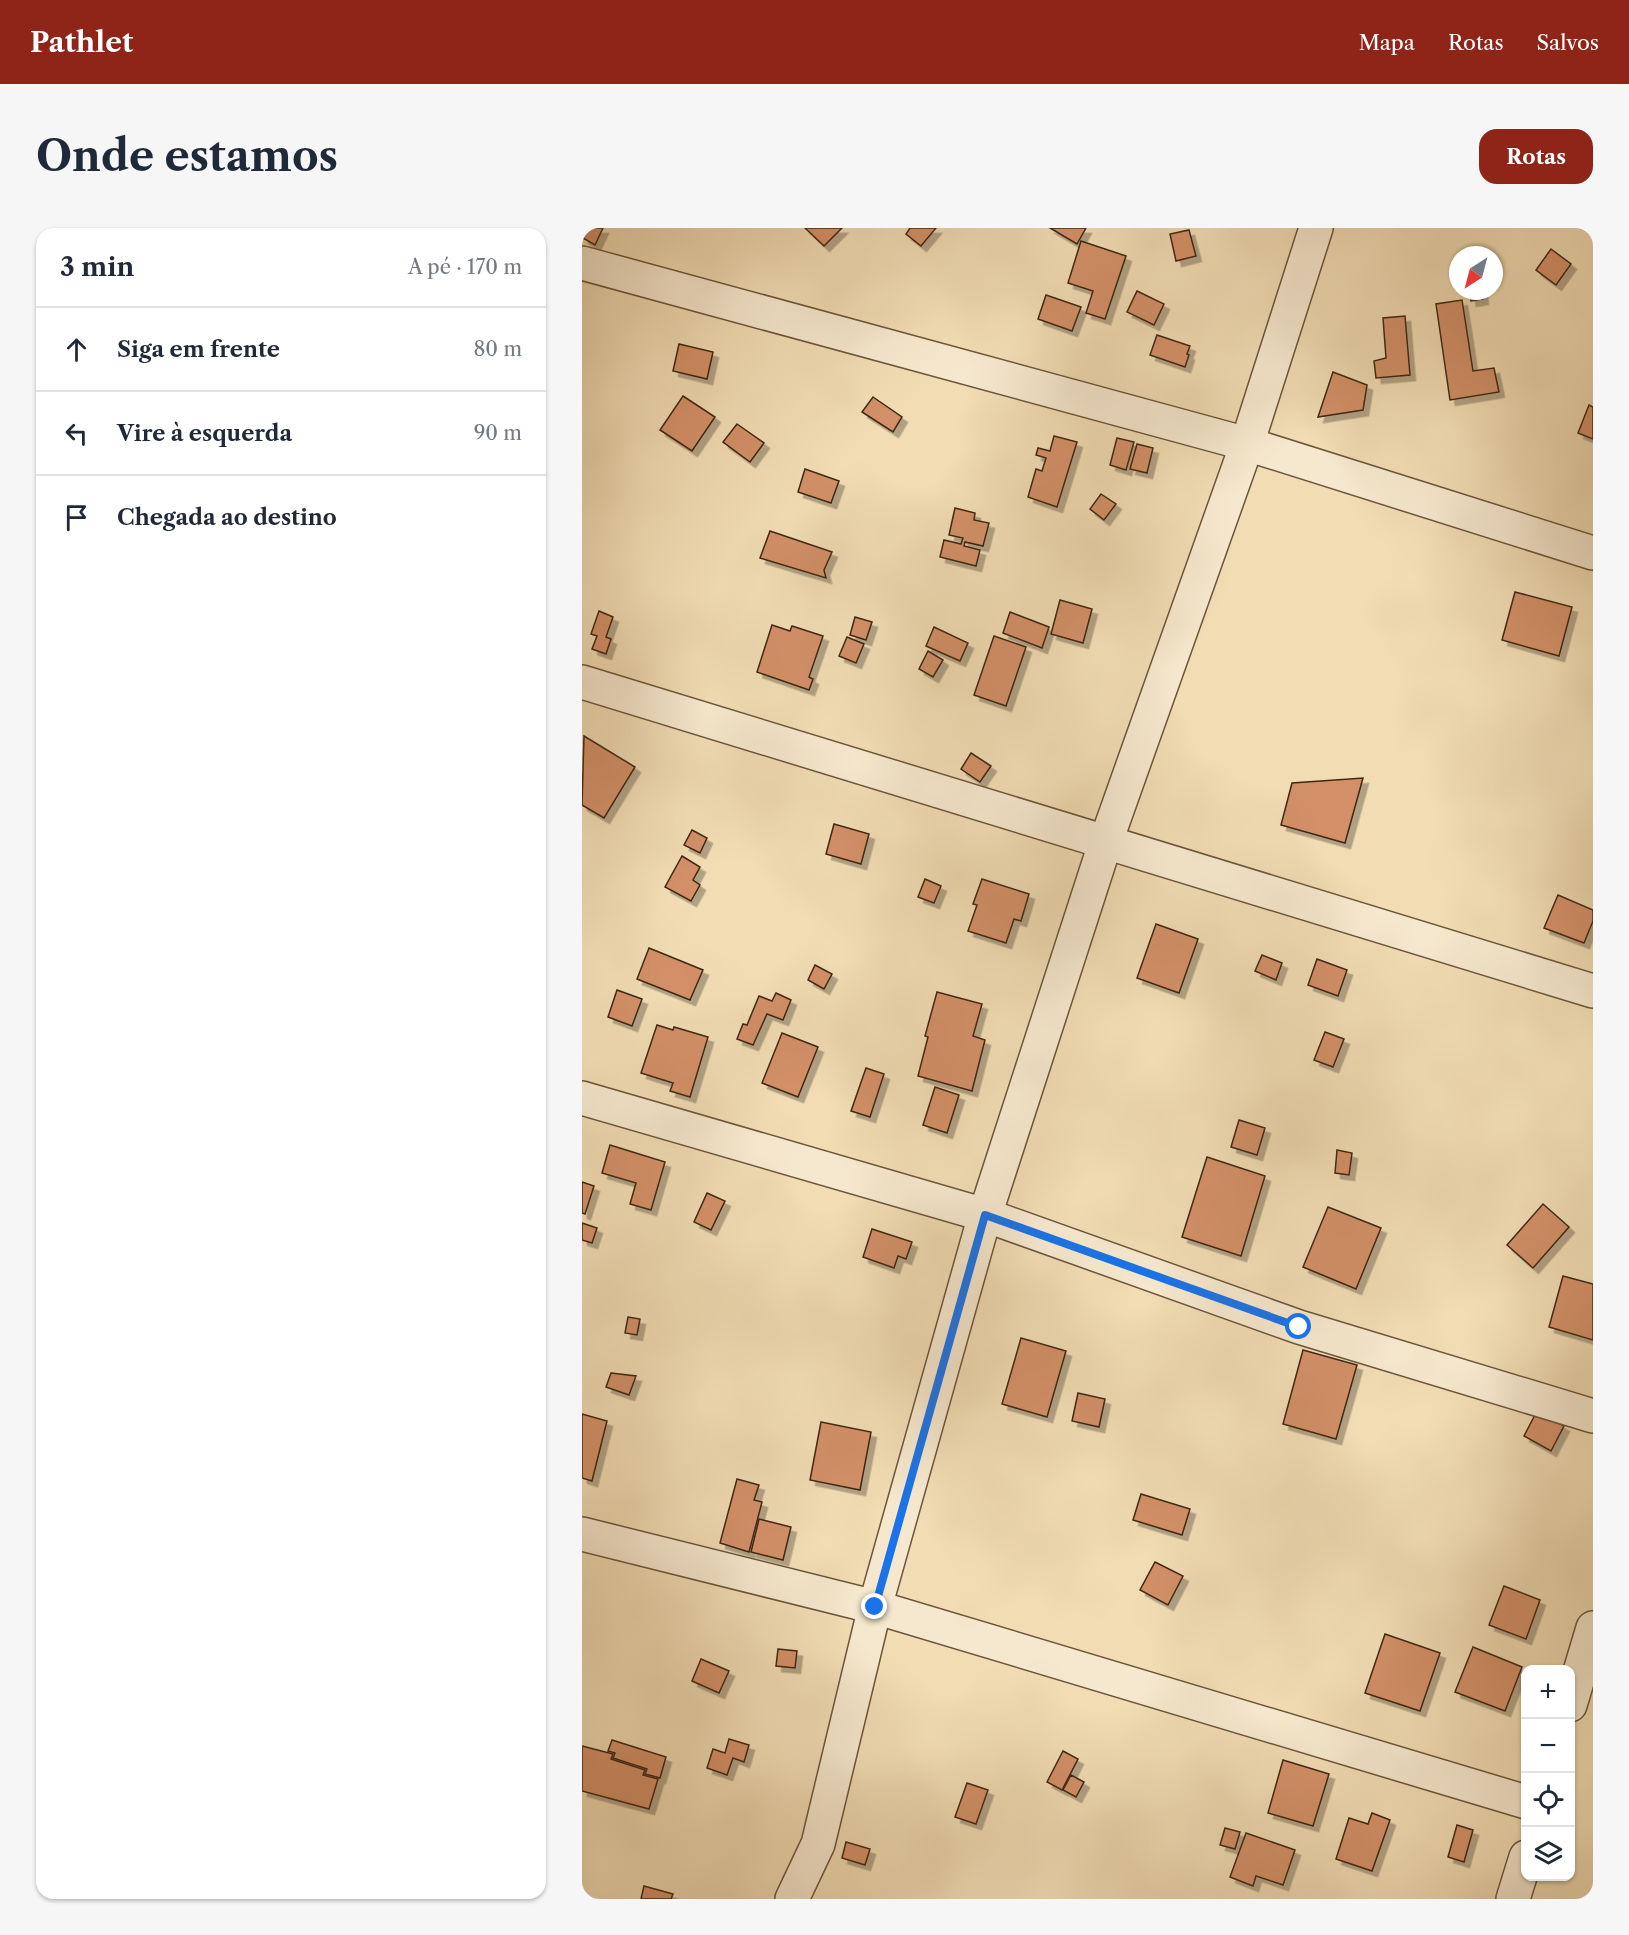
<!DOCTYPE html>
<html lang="pt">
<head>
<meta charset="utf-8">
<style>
  body { margin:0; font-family:"Libre Caslon Text",serif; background:#f6f6f7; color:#1f2937 }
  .controls { position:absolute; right:18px; bottom:18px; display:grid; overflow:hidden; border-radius:12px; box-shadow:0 2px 4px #0004 }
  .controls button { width:54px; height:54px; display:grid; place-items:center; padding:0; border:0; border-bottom:2px solid #e0e1e3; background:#fff; color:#1f2937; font:30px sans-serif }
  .compass { position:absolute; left:867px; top:18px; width:54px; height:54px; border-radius:50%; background:#fff; box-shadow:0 2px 4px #0004; rotate:216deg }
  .stop { position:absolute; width:18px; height:18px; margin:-14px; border:4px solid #1a73e8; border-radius:50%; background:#fff }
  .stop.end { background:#1a73e8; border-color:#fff; box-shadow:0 2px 6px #0008 }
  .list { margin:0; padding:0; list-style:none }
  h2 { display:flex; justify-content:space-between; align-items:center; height:78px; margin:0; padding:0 24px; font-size:26px }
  h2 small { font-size:20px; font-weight:400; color:#747a83 }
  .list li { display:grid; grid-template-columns:39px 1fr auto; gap:18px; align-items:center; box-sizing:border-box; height:84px; padding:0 24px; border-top:2px solid #e0e1e3 }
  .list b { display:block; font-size:22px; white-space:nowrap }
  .list em { font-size:20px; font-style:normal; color:#747a83 }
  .icon { flex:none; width:33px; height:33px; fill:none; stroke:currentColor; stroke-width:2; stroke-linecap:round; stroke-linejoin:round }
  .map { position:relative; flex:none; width:1011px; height:1671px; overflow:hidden; border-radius:18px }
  header { display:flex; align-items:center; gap:36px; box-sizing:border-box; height:84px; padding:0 30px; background:#8f2418; color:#fff }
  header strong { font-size:28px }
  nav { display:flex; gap:33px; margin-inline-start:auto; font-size:21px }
  .intro { display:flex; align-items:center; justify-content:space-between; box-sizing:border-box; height:144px; padding:0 36px }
  h1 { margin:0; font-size:42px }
  .button { padding:15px 27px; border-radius:18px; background:#8f2418; color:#fff; font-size:21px; font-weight:700 }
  main { display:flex; gap:36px; padding:0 36px }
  aside { flex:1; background:#fff; border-radius:18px; box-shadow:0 2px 4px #0004 }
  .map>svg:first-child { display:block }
</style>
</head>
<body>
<header>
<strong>Pathlet</strong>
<nav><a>Mapa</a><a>Rotas</a><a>Salvos</a></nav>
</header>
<div class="intro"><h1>Onde estamos</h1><a class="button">Rotas</a></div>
<main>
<aside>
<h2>3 min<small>A pé · 170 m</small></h2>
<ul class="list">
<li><svg class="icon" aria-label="ahead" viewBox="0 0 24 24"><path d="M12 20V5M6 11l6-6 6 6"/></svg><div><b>Siga em frente</b></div><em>80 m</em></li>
<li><svg class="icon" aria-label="left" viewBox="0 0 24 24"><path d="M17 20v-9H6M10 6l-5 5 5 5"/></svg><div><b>Vire à esquerda</b></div><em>90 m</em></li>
<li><svg class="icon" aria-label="arrive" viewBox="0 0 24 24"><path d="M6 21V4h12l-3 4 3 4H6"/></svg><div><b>Chegada ao destino</b></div></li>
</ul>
</aside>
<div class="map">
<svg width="1011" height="1671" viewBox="0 0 1011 1671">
  <defs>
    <filter id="shadow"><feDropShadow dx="5.5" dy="5.5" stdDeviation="0" flood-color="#0004"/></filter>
  </defs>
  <rect width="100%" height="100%" fill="#f1dcb4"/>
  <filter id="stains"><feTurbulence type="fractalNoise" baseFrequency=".00333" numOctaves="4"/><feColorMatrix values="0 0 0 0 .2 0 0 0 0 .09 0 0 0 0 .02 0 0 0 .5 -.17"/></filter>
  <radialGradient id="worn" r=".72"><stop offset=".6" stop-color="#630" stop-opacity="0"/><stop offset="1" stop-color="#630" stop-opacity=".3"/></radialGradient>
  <g fill="#d39068" stroke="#3f2812" stroke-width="1.5" filter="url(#shadow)">
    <polygon points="1,0 21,0 13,17 1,10"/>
    <polygon points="223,0 260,0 242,18"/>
    <polygon points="328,0 354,0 339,18 324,6"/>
    <polygon points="468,0 504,0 495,16"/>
    <polygon points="607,2 614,28 594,33 588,6"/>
    <polygon points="499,13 544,28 523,91 504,85 511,63 486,55"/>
    <polygon points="969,21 989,36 974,57 954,42"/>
    <polygon points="555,63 582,76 572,97 545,84"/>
    <polygon points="887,63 900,63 901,71 889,73"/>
    <polygon points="464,67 499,79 490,103 456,91"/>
    <polygon points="880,72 891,143 912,140 917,164 868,172 854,76"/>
    <polygon points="823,88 828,147 794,150 792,133 804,130 801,90"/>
    <polygon points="575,107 608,118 605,126 607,127 603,139 568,127"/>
    <polygon points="97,116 131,124 125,151 91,143"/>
    <polygon points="751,144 785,157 781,182 736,189"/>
    <polygon points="101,168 133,189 110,223 78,202"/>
    <polygon points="291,169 320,189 311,204 280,184"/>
    <polygon points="1007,177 1011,179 1011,211 996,205"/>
    <polygon points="155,196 182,215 168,234 141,214"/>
    <polygon points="472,208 495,214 475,279 446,269 454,241 460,243 464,230 454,227 456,220 468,223"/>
    <polygon points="535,210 552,214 544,242 528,237"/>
    <polygon points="555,216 571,220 565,245 548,241"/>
    <polygon points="223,241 257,253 249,275 216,264"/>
    <polygon points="519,266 534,276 522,292 508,281"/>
    <polygon points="373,280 393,285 392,292 407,295 401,318 383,314 382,318 398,322 394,338 358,329 362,312 379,316 381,310 367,307"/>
    <polygon points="188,303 250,324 242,342 244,350 178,330"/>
    <polygon points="933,364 990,379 977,428 920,412"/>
    <polygon points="478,372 510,381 501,415 469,406"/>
    <polygon points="17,383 31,389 24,409 29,411 24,426 10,421 15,408 9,406"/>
    <polygon points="428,384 467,399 460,420 421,405"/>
    <polygon points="273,389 290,394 284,412 268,407"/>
    <polygon points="190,397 208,403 210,398 241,408 227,449 231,451 227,462 175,444"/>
    <polygon points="352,399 386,415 378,433 344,418"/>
    <polygon points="412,408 444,419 424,478 392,467"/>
    <polygon points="265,409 282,416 274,435 257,428"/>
    <polygon points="346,423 361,432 351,449 337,441"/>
    <polygon points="2,508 53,539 22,590 0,577"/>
    <polygon points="389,525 409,538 398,554 379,541"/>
    <polygon points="781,550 763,615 699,597 710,555"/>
    <polygon points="252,596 287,606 279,636 244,626"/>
    <polygon points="110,602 125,610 118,625 102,617"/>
    <polygon points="100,628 118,639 111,652 118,657 109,673 83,659"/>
    <polygon points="343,651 359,658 352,675 336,669"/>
    <polygon points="400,651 447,666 439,693 432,691 424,715 386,703 395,677 391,676"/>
    <polygon points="976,667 1011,682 1011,693 1002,715 962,700"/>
    <polygon points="574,696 616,711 597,765 555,750"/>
    <polygon points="67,720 121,742 108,772 55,751"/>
    <polygon points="680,727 700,735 694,752 673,743"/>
    <polygon points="735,731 765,742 756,768 726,757"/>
    <polygon points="233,737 250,746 242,761 226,752"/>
    <polygon points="35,762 60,771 50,798 26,789"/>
    <polygon points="355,764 400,776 391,808 403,812 390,863 336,848 346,809 343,808"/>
    <polygon points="194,765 209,772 201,792 185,786 171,817 155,811 161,796 165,797 177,768 190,773"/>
    <polygon points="75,797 91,802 92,799 126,809 108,869 88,863 91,855 59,845"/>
    <polygon points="743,804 762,811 751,839 732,832"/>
    <polygon points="200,805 236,819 216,869 180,855"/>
    <polygon points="284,840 302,846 288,889 269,883"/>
    <polygon points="353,859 377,867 365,905 341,897"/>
    <polygon points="657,892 683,900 675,927 649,919"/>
    <polygon points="28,917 83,934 69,982 48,976 54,955 20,945"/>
    <polygon points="755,922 770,925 767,947 753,945"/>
    <polygon points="625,929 683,948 659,1028 600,1009"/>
    <polygon points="0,954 12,958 3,986 0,985"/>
    <polygon points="125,965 143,973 129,1002 112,994"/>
    <polygon points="961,976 987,999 951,1040 925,1017"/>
    <polygon points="746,979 799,1000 774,1061 721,1039"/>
    <polygon points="0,995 15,1000 10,1015 0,1012"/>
    <polygon points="290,1001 330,1014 324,1031 316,1028 312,1040 281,1029"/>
    <polygon points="981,1048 1011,1056 1011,1112 967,1099"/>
    <polygon points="46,1089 58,1091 55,1107 43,1105"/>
    <polygon points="439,1110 484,1123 465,1189 420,1176"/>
    <polygon points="721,1122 775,1137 754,1211 701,1196"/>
    <polygon points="29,1145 54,1148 47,1167 24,1159"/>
    <polygon points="496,1165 523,1171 517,1199 490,1193"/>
    <polygon points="955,1183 982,1198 969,1223 942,1208"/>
    <polygon points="0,1186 25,1193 10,1253 0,1250"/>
    <polygon points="239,1194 289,1204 278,1262 228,1252"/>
    <polygon points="155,1251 177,1257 172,1272 180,1274 167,1324 138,1315"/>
    <polygon points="559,1266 608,1281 600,1307 551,1292"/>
    <polygon points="177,1291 209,1299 201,1332 169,1324"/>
    <polygon points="573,1334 601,1348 586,1377 558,1362"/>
    <polygon points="922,1358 958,1372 944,1411 907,1397"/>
    <polygon points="803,1406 858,1425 838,1483 783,1465"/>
    <polygon points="891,1419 940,1439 923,1483 873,1464"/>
    <polygon points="196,1421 215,1423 213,1440 194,1438"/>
    <polygon points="119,1431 147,1443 137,1465 110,1453"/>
    <polygon points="147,1511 167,1517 162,1534 151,1530 145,1547 125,1540 131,1521 143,1525"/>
    <polygon points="30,1512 84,1529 78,1550 63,1546 65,1541 31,1530 33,1525 26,1523"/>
    <polygon points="0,1518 31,1526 29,1531 63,1542 61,1547 76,1551 67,1581 0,1563"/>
    <polygon points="481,1523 496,1531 480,1562 465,1554"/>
    <polygon points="701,1532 747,1546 731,1598 686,1585"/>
    <polygon points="489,1547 502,1554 494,1569 481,1562"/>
    <polygon points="385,1555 406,1562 394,1596 373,1589"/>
    <polygon points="790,1585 808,1592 790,1643 754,1631 767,1590 786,1596"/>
    <polygon points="875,1597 891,1602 882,1634 866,1629"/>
    <polygon points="643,1600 658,1604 653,1621 638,1617"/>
    <polygon points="664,1605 713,1622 701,1657 674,1648 671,1658 648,1649"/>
    <polygon points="264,1614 288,1621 283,1637 260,1630"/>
    <polygon points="62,1658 91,1666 89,1671 59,1671"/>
  </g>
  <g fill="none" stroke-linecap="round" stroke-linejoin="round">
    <g stroke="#6c553a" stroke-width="36">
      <g id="street">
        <polyline points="0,35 665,216 1011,325"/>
        <polyline points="0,454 1011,763"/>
        <polyline points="0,870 403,987 717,1099 1011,1188"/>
        <polyline points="0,1306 293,1379 944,1574"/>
        <polyline points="988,1477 1011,1400"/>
        <polyline points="210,1671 236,1616 293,1379 403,987 523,616 665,216 734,0"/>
        <polyline points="931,1671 944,1629"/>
      </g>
    </g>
    <use href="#street" stroke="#f6e8ce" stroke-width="33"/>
  </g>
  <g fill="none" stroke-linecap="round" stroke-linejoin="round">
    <polyline stroke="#1a73e8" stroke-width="8" points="293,1379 403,987 717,1099"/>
  </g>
  <rect width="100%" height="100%" filter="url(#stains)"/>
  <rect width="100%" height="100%" fill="url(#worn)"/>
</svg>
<div class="controls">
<button>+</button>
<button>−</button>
<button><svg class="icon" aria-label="locate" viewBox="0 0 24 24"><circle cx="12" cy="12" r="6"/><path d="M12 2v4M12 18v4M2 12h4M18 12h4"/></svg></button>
<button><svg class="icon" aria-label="layers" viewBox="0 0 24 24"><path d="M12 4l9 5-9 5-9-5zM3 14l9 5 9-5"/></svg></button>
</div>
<svg class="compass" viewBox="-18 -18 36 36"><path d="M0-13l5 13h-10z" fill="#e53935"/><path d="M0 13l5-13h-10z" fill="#747a83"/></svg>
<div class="stop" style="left:717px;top:1099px"></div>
<div class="stop end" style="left:293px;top:1379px"></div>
</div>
</main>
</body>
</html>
